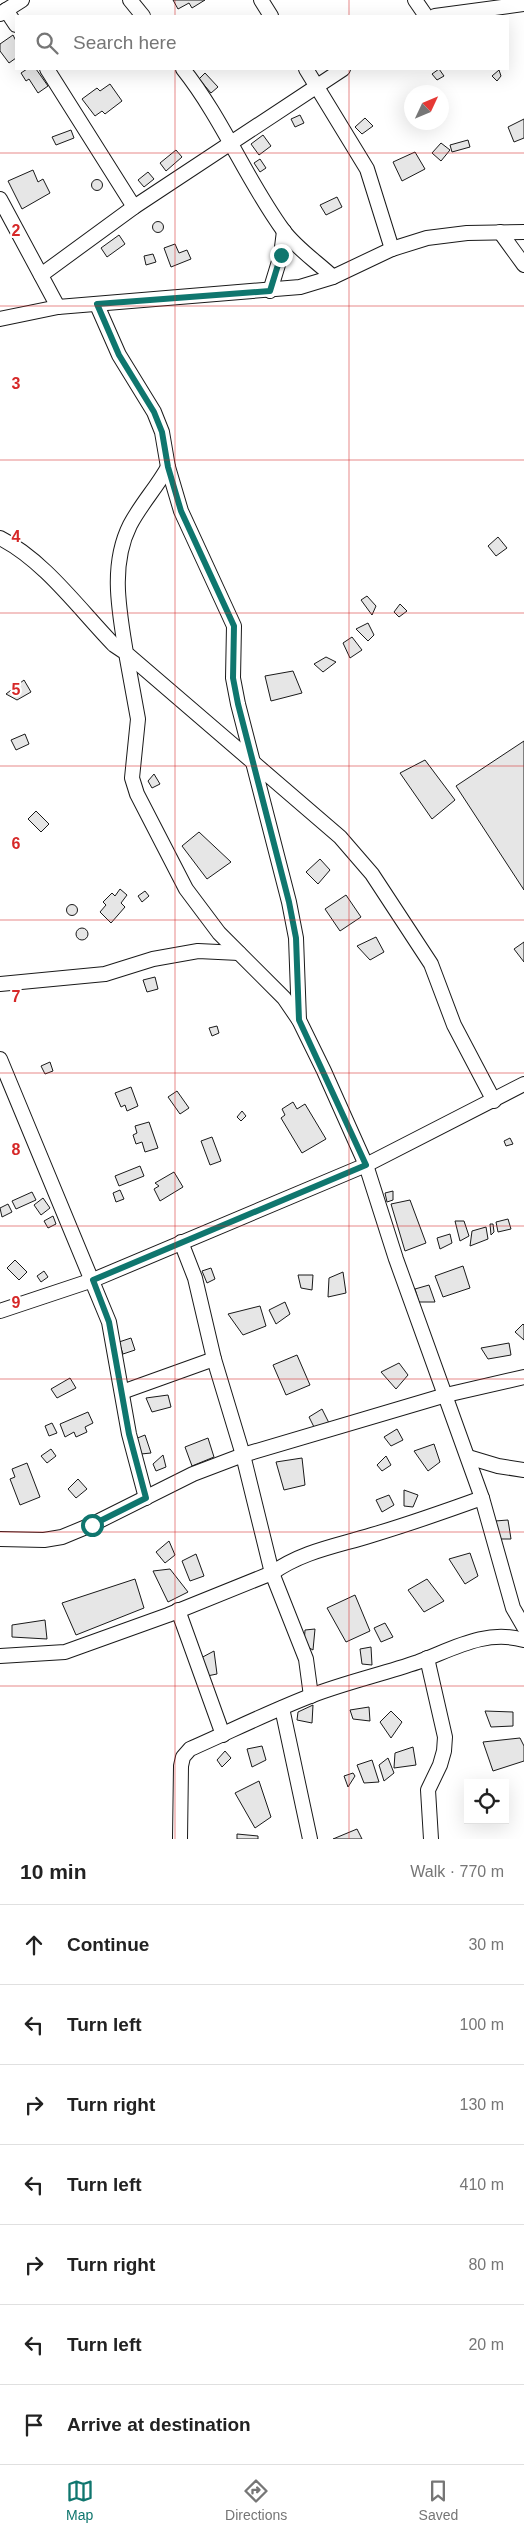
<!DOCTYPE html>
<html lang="en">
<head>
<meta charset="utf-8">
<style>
  body { margin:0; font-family:Helvetica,sans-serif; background:#f2f2f2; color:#222 }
  .controls { position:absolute; right:15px; bottom:15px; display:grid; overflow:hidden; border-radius:0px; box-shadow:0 5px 20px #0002 }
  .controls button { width:45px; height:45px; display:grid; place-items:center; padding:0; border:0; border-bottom:1px solid #e0e0e0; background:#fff; color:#222; font:25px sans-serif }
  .compass { position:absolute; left:404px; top:85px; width:45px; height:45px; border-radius:50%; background:#fff; box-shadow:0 5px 20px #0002; rotate:46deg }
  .stop { position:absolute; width:15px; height:15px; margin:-11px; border:4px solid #0f766e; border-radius:50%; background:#fff }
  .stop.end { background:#0f766e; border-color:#fff; box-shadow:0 1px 5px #0008 }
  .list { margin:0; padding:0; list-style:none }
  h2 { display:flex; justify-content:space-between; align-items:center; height:65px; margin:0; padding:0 20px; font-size:21px }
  h2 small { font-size:16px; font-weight:400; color:#767676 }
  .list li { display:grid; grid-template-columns:32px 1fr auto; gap:15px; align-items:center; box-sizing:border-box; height:80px; padding:0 20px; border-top:1px solid #e0e0e0 }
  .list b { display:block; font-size:19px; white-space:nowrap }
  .list em { font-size:16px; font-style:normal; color:#767676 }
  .icon { flex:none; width:28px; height:28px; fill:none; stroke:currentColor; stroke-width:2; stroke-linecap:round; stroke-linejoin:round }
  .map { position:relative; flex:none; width:524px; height:1839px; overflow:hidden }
  .search { position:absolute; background:#fff; box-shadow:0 5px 20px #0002; left:15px; right:15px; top:15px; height:55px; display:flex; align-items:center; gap:12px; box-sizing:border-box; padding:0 18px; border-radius:0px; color:#767676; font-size:19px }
  .sheet { height:625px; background:#fff }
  nav { display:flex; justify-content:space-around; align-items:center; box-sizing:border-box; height:70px; border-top:1px solid #e0e0e0; background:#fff; font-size:14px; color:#767676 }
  nav a { display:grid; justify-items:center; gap:2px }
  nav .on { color:#0f766e }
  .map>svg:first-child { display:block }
</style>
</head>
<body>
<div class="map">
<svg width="524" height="1839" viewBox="0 0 524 1839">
  <rect width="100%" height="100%" fill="#fff"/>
  <g fill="#e6e6e6" stroke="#1a1a1a">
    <polygon points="173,0 205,0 192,8 189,3 178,9"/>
    <polygon points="13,35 16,41 16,58 9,63 0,51 0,44"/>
    <polygon points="27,69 36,69 48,86 38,93 29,79 26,81 21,73"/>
    <polygon points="439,69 444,76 437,80 432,74"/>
    <polygon points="499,70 501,76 497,81 492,76"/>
    <polygon points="205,73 218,87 211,93 199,79"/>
    <polygon points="110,84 122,101 105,114 102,111 95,116 82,99 97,88 100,91"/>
    <polygon points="300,115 304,123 295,127 291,119"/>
    <polygon points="365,118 373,126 362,134 355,127"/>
    <polygon points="524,119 524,138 514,142 508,127"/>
    <polygon points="71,130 74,138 56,145 52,137"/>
    <polygon points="263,135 271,146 259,155 251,144"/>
    <polygon points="468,140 470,147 452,152 450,145"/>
    <polygon points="441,143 450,150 441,161 432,153"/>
    <polygon points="176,150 182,157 166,171 160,163"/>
    <polygon points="415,152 425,169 402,181 393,162"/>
    <polygon points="260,159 266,168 260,172 254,163"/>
    <polygon points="33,170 38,182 43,179 50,193 22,209 8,181"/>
    <polygon points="148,172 154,179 144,187 138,180"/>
    <circle cx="97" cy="185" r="5.5"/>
    <polygon points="337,197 342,207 326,215 320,205"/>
    <circle cx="158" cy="227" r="5.5"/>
    <polygon points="119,235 125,244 107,257 101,248"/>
    <polygon points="175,244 179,253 187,250 191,259 171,267 164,248"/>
    <polygon points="153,254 156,262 146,265 144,256"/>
    <polygon points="498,537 507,548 496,556 488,546"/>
    <polygon points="367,596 376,606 372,615 361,600"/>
    <polygon points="400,604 407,611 399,617 394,612"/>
    <polygon points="368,623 374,635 368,641 356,629"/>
    <polygon points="352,637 362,650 350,658 343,643"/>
    <polygon points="326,657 336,662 323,672 314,664"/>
    <polygon points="293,671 302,693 271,701 265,676"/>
    <polygon points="24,680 31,692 17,700 6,694"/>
    <polygon points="25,734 29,744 16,750 11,740"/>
    <polygon points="524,741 524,890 456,786"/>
    <polygon points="425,760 455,800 432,819 400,773"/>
    <polygon points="154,774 160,784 152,788 148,781"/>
    <polygon points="36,811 49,824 41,832 28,819"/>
    <polygon points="199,832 231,862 207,879 182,846"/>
    <polygon points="320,859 330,870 318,884 306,872"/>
    <polygon points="120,889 127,895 121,903 125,907 111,923 100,912 106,905 103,902 112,893 115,896"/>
    <polygon points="145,891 149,896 142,902 138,896"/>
    <polygon points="346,895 361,917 340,931 325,909"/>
    <circle cx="72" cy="910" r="5.5"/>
    <circle cx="82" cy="934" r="6"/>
    <polygon points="376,937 384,952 370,960 357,946"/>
    <polygon points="524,942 524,962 514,949"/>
    <polygon points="155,977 158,989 147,992 143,980"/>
    <polygon points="217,1026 219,1033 212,1036 209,1028"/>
    <polygon points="50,1062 53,1071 45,1074 41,1066"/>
    <polygon points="131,1087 138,1106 127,1111 125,1105 121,1107 115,1093"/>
    <polygon points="177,1091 189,1108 180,1114 168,1097"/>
    <polygon points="293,1102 297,1109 305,1104 326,1139 302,1153 281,1118 285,1115 282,1109"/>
    <polygon points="242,1111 246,1116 241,1121 237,1117"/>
    <polygon points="149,1122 158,1148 145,1152 142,1142 136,1144 133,1135 137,1133 135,1126"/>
    <polygon points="212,1137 221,1161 210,1165 201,1141"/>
    <polygon points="510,1138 513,1144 506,1146 504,1141"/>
    <polygon points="140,1166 144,1176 119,1186 115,1176"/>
    <polygon points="174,1172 183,1187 160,1201 154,1189 159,1186 155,1183"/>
    <polygon points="120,1190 124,1199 116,1202 113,1193"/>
    <polygon points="393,1191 393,1200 387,1202 385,1193"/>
    <polygon points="32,1192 36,1200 16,1209 12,1201"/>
    <polygon points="43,1198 50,1208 41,1215 34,1205"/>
    <polygon points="410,1200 426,1243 405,1251 391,1204"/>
    <polygon points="8,1204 12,1212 2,1217 0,1208"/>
    <polygon points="53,1216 56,1224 48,1228 44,1221"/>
    <polygon points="508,1219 511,1229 498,1232 496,1222"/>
    <polygon points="455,1221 464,1221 469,1236 460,1241"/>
    <polygon points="490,1224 493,1224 494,1232 491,1235"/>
    <polygon points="486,1227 488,1239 470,1246 472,1231"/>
    <polygon points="450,1234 452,1243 440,1249 437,1238"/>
    <polygon points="15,1260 27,1272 19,1280 7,1268"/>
    <polygon points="463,1266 470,1288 443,1297 435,1276"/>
    <polygon points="211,1268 215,1279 207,1283 202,1271"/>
    <polygon points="44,1271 48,1277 41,1282 37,1276"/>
    <polygon points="343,1272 346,1293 328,1297 329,1278"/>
    <polygon points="298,1275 313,1275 312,1290 301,1288"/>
    <polygon points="429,1285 435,1302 419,1302 415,1289"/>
    <polygon points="285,1302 290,1314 276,1324 269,1310"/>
    <polygon points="260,1306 266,1326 243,1335 228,1314"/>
    <polygon points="523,1324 524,1325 524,1340 515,1332"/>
    <polygon points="131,1338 135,1350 123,1354 119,1342"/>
    <polygon points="509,1343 511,1355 488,1359 481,1348"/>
    <polygon points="297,1355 310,1385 286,1395 273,1365"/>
    <polygon points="399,1363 408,1375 396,1389 381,1372"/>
    <polygon points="70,1378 76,1388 57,1398 51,1389"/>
    <polygon points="168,1395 171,1407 152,1412 146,1398"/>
    <polygon points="322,1409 329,1423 315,1429 309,1417"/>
    <polygon points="88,1412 93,1423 85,1427 87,1432 76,1437 74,1432 65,1437 60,1424"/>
    <polygon points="52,1423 57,1433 49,1436 45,1426"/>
    <polygon points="397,1429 403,1440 391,1446 384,1437"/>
    <polygon points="145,1435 151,1453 141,1454 135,1439"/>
    <polygon points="208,1438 214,1457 192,1466 185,1447"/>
    <polygon points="434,1444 440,1462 428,1471 414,1451"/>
    <polygon points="51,1449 56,1456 47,1463 41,1456"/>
    <polygon points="163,1455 166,1467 156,1471 153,1464"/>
    <polygon points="386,1456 391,1465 382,1471 377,1465"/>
    <polygon points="302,1458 305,1485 284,1490 276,1462"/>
    <polygon points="27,1463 40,1497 20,1505 10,1479 15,1477 12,1469"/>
    <polygon points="78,1479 87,1489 76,1498 68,1489"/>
    <polygon points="404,1490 418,1495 413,1507 404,1506"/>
    <polygon points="389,1495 394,1505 382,1512 376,1500"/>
    <polygon points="508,1520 511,1539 498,1539 495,1521"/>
    <polygon points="169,1541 175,1555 165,1563 156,1552"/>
    <polygon points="470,1553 478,1576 465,1584 449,1559"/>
    <polygon points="196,1554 204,1576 190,1581 182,1561"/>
    <polygon points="170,1569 188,1592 168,1602 153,1571"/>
    <polygon points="135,1579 144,1608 76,1635 62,1603"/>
    <polygon points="427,1579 444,1601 424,1612 408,1590"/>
    <polygon points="355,1595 370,1631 346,1642 327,1608"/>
    <polygon points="45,1620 47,1639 12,1637 12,1625"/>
    <polygon points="385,1623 393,1637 381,1642 374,1628"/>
    <polygon points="315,1629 313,1650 304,1645 305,1630"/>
    <polygon points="371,1647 372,1665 362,1664 360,1649"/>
    <polygon points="214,1651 217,1674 207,1676 199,1659"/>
    <polygon points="313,1705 312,1723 297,1720 298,1712"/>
    <polygon points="369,1707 370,1721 353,1719 350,1710"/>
    <polygon points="391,1711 402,1722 391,1738 380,1722"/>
    <polygon points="485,1711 513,1712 513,1726 491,1727"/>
    <polygon points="520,1738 524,1746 524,1761 493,1771 483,1742"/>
    <polygon points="262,1746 266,1760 252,1767 247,1749"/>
    <polygon points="413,1747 416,1765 394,1768 395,1753"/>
    <polygon points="225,1751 231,1758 222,1767 217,1760"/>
    <polygon points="388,1758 394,1773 384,1781 379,1765"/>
    <polygon points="372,1760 379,1782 364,1783 357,1765"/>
    <polygon points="353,1773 355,1776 348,1787 344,1776"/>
    <polygon points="259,1781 271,1817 255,1828 235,1793"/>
    <polygon points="357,1829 362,1839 333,1839"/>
    <polygon points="237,1834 258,1836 258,1839 237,1839"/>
  </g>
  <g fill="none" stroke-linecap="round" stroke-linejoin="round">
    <g stroke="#1a1a1a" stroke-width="16">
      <g id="minor">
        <polyline points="130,0 143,16"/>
        <polyline points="261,0 271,16"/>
        <polyline points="415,0 426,16"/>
        <polyline points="6,10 16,25"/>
        <polyline points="0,14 22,0"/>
        <polyline points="435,16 524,4"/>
        <polyline points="47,69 134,207"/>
        <path d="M183,69C222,118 246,179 283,230C295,247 317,262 333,277"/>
        <polyline points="306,69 367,169 392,249"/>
        <polyline points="0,199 58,307"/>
        <polyline points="500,232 524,265"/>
        <polyline points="41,275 134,207 343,69"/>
        <polyline points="270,291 281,255 284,231"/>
        <polyline points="97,305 119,355 154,412 162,432 168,467 181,511 234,626 233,678 238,704 289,902 296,938 299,1020"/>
        <polyline points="0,319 58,307 300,287 333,277 392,249 427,238 467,233 524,232"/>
        <path d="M168,467C157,487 141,504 130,525C110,565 119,610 126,653L340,837L372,874L431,964L454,1025L494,1101"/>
        <path d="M0,538C44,560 80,610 114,645L126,653L138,719L132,778L137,794L186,889L219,933L284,998L299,1020L324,1071L366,1165L396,1259L482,1498L513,1608L524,1627"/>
        <polyline points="0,984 105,974 153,959 198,951 239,953"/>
        <polyline points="0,1059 109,1322 129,1434 146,1498"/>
        <polyline points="181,1242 195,1278 214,1359 243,1455 272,1573 306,1659 311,1696"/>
        <polyline points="0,1311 93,1280 366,1165 524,1084"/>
        <polyline points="122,1392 214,1359"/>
        <polyline points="468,1457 498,1466 524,1470"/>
        <polyline points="0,1539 44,1540 62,1537 91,1525 193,1474 243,1455 446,1395 524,1377"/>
        <polyline points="178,1610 223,1735"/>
        <path d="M0,1656L65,1652L168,1615L272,1573C303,1551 337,1546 372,1535C409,1524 446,1511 482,1498"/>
        <polyline points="427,1658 445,1737 444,1751 440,1765 428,1790 431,1839"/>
        <polyline points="282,1708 310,1839"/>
        <path d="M180,1839L181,1766L183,1757L190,1749C231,1731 271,1711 313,1695C347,1682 383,1674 418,1662C453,1649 485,1629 524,1640"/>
      </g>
    </g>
    <use href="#minor" stroke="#fff" stroke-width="14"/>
  </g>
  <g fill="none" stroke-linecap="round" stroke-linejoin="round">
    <polyline stroke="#0f766e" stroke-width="6" points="92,1525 146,1498 129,1434 109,1322 93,1280 366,1165 299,1020 296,938 289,902 238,704 233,678 234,626 181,511 168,467 162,432 154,412 119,355 97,304 270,291 281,255"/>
  </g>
  <path fill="none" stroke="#d62828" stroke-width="1" stroke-opacity="0.55" d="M175,0V16M349,0V16M175,69V1839M349,69V1839M0,153H524M0,306H524M0,460H524M0,613H524M0,766H524M0,920H524M0,1073H524M0,1226H524M0,1379H524M0,1532H524M0,1686H524"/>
  <g font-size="16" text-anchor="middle" font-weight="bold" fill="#d62828" stroke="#fff" stroke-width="4" stroke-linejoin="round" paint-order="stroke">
    <text x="16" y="236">2</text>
    <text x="16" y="389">3</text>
    <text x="16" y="542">4</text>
    <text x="16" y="695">5</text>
    <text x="16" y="849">6</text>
    <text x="16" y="1002">7</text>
    <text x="16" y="1155">8</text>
    <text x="16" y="1308">9</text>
  </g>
</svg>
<div class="controls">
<button><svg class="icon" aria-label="locate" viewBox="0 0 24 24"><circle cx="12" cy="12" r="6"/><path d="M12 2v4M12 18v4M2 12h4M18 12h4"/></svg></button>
</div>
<svg class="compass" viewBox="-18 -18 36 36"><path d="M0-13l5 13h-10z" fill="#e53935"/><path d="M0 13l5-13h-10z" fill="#767676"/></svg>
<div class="stop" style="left:92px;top:1525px"></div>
<div class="stop end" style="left:281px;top:255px"></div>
<div class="search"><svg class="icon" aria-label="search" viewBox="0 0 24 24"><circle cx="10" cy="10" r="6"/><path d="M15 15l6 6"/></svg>Search here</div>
</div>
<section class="sheet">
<h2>10 min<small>Walk · 770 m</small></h2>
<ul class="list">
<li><svg class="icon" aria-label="ahead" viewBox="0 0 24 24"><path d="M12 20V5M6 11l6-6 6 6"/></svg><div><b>Continue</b></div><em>30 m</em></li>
<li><svg class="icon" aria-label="left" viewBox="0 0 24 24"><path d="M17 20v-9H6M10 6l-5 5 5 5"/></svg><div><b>Turn left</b></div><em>100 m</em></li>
<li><svg class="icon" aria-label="right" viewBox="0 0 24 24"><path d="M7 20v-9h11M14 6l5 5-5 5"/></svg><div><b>Turn right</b></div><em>130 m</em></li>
<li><svg class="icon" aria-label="left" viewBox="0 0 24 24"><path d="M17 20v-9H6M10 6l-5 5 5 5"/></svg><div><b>Turn left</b></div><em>410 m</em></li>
<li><svg class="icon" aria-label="right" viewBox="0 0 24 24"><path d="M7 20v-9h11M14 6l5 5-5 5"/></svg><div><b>Turn right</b></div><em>80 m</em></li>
<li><svg class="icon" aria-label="left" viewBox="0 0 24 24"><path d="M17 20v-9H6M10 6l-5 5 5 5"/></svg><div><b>Turn left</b></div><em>20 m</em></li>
<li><svg class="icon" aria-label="arrive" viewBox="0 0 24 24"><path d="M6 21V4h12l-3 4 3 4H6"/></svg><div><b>Arrive at destination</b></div></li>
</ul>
</section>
<nav>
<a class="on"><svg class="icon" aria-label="map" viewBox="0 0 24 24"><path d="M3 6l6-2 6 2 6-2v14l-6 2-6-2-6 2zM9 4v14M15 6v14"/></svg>Map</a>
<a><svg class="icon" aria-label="directions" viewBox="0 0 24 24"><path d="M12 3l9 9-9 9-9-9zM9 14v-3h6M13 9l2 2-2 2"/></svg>Directions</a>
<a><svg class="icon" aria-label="saved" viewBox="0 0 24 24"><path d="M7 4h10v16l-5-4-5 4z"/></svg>Saved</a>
</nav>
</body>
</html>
